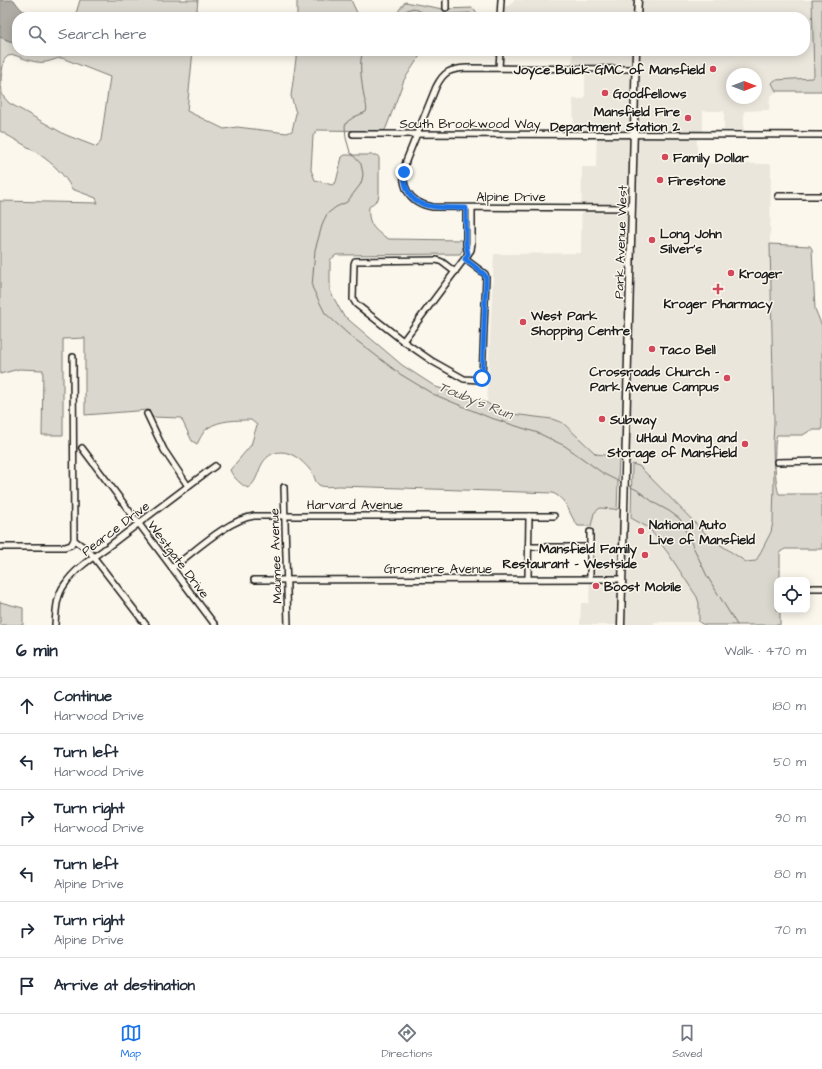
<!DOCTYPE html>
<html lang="en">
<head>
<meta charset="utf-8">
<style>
  body { margin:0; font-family:"Architects Daughter",sans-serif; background:#f2f2f3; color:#1f2937 }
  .controls { position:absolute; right:12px; bottom:12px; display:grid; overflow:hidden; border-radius:8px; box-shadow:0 2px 10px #0003 }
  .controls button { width:36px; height:36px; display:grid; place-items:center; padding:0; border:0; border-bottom:1px solid #e0e1e3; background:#fff; color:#1f2937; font:20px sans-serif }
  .compass { position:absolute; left:726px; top:68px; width:36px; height:36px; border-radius:50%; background:#fff; box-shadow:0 2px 10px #0003; rotate:90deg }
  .stop { position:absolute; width:12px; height:12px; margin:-9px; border:3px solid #1a73e8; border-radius:50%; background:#fff }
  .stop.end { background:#1a73e8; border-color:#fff; box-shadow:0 1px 4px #0008 }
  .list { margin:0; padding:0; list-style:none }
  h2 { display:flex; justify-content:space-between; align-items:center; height:52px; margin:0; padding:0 16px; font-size:17px }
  h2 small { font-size:13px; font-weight:400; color:#747a83 }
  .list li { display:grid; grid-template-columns:26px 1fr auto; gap:12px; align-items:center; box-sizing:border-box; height:56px; padding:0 16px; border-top:1px solid #e0e1e3 }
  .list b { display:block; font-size:15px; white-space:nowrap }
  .list p { margin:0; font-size:13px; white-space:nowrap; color:#747a83 }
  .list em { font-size:13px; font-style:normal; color:#747a83 }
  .icon { flex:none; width:22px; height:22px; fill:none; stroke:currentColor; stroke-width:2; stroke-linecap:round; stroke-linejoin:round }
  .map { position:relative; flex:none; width:822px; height:625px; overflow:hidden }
  .search { position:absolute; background:#fff; box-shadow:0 2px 10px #0003; left:12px; right:12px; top:12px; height:44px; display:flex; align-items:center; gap:10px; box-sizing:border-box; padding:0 14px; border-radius:16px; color:#747a83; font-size:15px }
  .sheet { height:388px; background:#fff }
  nav { display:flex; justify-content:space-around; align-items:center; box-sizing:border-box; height:56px; border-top:1px solid #e0e1e3; background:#fff; font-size:11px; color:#747a83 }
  nav a { display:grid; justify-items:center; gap:2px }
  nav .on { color:#1a73e8 }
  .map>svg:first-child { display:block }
</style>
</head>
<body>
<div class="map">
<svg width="822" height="625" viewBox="0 0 822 625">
  <rect width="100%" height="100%" fill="#fbf7ec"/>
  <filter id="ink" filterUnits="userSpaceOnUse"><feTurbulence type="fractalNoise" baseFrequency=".025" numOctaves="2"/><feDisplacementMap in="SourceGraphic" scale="8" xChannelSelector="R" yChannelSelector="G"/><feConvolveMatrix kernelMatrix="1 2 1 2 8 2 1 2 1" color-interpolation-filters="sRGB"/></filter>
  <g filter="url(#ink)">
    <g fill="#eae6dc" fill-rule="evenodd">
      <path d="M514,0H812L814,75L812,78L775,80L772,83L776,91L770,97L769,110L744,111V130H724V111H703V137H697V163L771,164L770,244L774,483L773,522L771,532L755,561L746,562L709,537L639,466L632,464L616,456L596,454L563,423L552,419L504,413L487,403L494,254L581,253L582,167H596L597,132H574L573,99H585V71L572,67L573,51H805V17L502,16V8L510,5ZM732,74H756V98H732Z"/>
      <polygon points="600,508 614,509 649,528 670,556 697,597 699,603 699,622 654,622 654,625 580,625 581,603 589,603 591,526 594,513"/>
    </g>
    <g fill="#dad7ce" stroke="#7b7a75" fill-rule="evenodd">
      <polygon points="80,0 198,0 196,17 75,17"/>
      <polygon points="297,0 351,0 359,17 297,17"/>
      <polygon points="812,0 822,0 822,91 776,91 772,83 775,80 812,78 814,75"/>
      <polygon points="405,2 443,9 473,8 476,11 476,17 394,17"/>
      <path d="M0,37L17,44V51H193L187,111L224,129L237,127L287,133L292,131L296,113L291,96L297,51H423L404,80L386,128L384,131L317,130L313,136L311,170L315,180L332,185L336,182L342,157L345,155H377L379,158V195L378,199L369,207C367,223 375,232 389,239L463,240V249L460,254L336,255L330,260V291L343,315L402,365L436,387L487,403L504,413L552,419L563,423L596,454L619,457L617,510L614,509L600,508L594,513L591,526H578C568,514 569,501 553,493L340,486C334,486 324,488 319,485C315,482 315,478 313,474C306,464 294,452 281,452C278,452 276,453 272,454C256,463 261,479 248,488C241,485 233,477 230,470L251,445L257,425L251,420C237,420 219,420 208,428C203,431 200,439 197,444L192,441L181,418L152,417L149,410L85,415V338L63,339V435H42L43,370L19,369L0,374V201L98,203L96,198L72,189C57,160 27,147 0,131ZM14,55C23,58 36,64 46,62C52,61 56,58 62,58L110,77L101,140L97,147L66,135L9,103L2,95L1,78L4,60L8,56Z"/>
      <path d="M770,244L810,246L812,249L815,309L822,326V430H811L803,435H777C773,441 775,486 779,494H822V549H785L780,552V580H777V610H780V625H704L699,622V603L697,597L668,553L649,528L631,518L632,464L639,466L709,537L746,562L756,561L771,532L773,522L774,483L773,444L774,422Z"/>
      <polygon points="0,602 23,608 23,625 0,625"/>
    </g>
    <path fill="#afaca5" stroke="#74726e" d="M0,0H14C22,12 26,14 40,17H17V44L0,37Z"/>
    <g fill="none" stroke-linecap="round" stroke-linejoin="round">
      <g stroke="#74726e" stroke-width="1">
        <polyline points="504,1 505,0"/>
        <polyline points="398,17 405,11 413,8 429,15 470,13"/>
        <path d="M363,51C358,62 362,84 364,97C365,102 368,107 366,112L354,117L347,122L345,126L346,138L350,152L361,164L363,174L362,180L360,185L347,202L336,207L327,214L323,222L315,250L312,287L325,313L348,334L400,374L433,394L488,417L538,433L565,446L604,474L622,483"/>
        <polyline points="627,485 637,490 656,504 669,511 680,519 707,576 737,625"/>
      </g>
      <g stroke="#1c1c1c" stroke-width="8">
        <g id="minor">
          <polyline points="446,0 446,8"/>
          <polyline points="500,17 501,0"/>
          <polyline points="499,68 500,51"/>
          <polyline points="353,134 822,135"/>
          <polyline points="778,196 822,196"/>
          <polyline points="466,208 466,244 468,254"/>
          <path d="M632,208L433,207C408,203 399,185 406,161L436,87C444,71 450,69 467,68L636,69"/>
          <polyline points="455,272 442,262 437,260 355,261 354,264 353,299 356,304 403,341 432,361 464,379 479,380 482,378 486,277 485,274 465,259"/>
          <polyline points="403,341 471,250 472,243 472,208"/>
          <polyline points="73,357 74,540"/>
          <polyline points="147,414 164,450 188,486"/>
          <polyline points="82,448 215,625"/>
          <polyline points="777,462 822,461"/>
          <polyline points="284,487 288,625"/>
          <polyline points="74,540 89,551 146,625"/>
          <polyline points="0,547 65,547 71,545 74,540"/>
          <polyline points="528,547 590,547"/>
          <path d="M172,568C194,552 227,520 254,516H554"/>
          <polyline points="528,578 529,516"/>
          <polyline points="590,578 590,532"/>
          <polyline points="254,580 622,579"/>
          <polyline points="807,588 822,588"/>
          <path d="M55,625C56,611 56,596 65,584C76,567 97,555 113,543C147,517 181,491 215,466"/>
        </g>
      </g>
      <g stroke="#1c1c1c" stroke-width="9">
        <g id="major">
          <polyline points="637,17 638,0"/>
          <polyline points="621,625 636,51"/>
        </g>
      </g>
      <use href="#minor" stroke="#fbf7ec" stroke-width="5"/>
      <use href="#major" stroke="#fbf7ec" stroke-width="6"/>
    </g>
  </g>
  <g fill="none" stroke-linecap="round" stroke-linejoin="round" filter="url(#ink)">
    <path stroke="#1a73e8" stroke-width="5" d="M404,172C404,212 437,207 466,208V244L468,254L465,259L484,274L486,277L482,378"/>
  </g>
  <g fill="#d1495b" stroke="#fbf7ec" stroke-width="1.5">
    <circle cx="713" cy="69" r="4"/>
    <circle cx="605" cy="93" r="4"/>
    <circle cx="688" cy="118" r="4"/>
    <circle cx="665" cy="157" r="4"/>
    <circle cx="660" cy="180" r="4"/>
    <circle cx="652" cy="240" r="4"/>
    <circle cx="731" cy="273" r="4"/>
    <path d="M716 283h4v4h4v4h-4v4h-4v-4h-4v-4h4z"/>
    <circle cx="523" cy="322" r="4"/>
    <circle cx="652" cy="349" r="4"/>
    <circle cx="727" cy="378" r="4"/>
    <circle cx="602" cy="419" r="4"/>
    <circle cx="745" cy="444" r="4"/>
    <circle cx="641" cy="531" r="4"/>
    <circle cx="645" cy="555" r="4"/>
    <circle cx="596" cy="586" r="4"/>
  </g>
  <g text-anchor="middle" stroke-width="3" stroke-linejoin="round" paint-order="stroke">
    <g font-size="13" font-weight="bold" fill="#1c1c1c" stroke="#fbf7ec" text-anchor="start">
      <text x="705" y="74" text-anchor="end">Joyce Buick GMC of Mansfield</text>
      <text x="613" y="98">Goodfellows</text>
      <text x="680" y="116" text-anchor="end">Mansfield Fire<tspan x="680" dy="15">Department Station 2</tspan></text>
      <text x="673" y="162">Family Dollar</text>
      <text x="668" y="185">Firestone</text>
      <text x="660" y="238">Long John<tspan x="660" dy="15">Silver's</tspan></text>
      <text x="739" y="278">Kroger</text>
      <text x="718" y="308" text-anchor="middle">Kroger Pharmacy</text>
      <text x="531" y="320">West Park<tspan x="531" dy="15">Shopping Centre</tspan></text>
      <text x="660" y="354">Taco Bell</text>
      <text x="719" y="376" text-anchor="end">Crossroads Church -<tspan x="719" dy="15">Park Avenue Campus</tspan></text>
      <text x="610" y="424">Subway</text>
      <text x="737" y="442" text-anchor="end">UHaul Moving and<tspan x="737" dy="15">Storage of Mansfield</tspan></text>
      <text x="649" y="529">National Auto<tspan x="649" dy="15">Live of Mansfield</tspan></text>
      <text x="637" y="553" text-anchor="end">Mansfield Family<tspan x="637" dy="15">Restaurant - Westside</tspan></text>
      <text x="604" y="591">Boost Mobile</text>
    </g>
    <g font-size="13" fill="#1c1c1c" stroke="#fbf7ec">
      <text x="470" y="128">South Brookwood Way</text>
      <text x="511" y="201">Alpine Drive</text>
      <text transform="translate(620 242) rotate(-88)" y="5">Park Avenue West</text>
      <text x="355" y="509">Harvard Avenue</text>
      <text transform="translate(115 528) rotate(-37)" y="5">Pearce Drive</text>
      <text transform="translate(275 556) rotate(-92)" y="5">Maumee Avenue</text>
      <text transform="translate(179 559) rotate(53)" y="5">Westgate Drive</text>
      <text x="438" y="573">Grasmere Avenue</text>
    </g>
    <g font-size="14" font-style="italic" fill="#575653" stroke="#fbf7ec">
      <text transform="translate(476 400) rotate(22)" y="5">Touby's Run</text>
    </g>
  </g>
</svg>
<div class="controls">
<button><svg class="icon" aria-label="locate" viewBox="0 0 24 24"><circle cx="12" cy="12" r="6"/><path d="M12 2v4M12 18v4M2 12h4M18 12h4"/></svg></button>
</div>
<svg class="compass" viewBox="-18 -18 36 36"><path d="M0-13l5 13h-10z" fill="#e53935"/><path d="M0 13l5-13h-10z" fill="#747a83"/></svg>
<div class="stop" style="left:482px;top:378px"></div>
<div class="stop end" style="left:404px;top:172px"></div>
<div class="search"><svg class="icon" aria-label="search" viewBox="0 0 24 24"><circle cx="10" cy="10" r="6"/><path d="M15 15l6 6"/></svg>Search here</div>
</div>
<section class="sheet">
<h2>6 min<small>Walk · 470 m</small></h2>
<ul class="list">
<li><svg class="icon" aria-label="ahead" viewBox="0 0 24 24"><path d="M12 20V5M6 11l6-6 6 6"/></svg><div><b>Continue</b><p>Harwood Drive</p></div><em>180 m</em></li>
<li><svg class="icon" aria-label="left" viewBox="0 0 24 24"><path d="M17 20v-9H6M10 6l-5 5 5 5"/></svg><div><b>Turn left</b><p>Harwood Drive</p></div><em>50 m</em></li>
<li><svg class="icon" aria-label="right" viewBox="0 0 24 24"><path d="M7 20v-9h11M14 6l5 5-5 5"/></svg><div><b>Turn right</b><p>Harwood Drive</p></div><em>90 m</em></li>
<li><svg class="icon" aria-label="left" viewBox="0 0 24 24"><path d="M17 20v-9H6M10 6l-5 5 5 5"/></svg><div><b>Turn left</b><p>Alpine Drive</p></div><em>80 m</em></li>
<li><svg class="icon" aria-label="right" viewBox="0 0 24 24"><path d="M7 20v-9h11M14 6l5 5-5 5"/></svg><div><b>Turn right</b><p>Alpine Drive</p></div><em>70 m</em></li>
<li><svg class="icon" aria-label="arrive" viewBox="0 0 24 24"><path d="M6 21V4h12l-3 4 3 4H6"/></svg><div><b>Arrive at destination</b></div></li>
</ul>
</section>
<nav>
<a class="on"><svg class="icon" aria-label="map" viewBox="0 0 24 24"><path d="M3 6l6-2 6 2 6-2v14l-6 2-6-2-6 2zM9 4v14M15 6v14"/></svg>Map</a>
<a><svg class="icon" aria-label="directions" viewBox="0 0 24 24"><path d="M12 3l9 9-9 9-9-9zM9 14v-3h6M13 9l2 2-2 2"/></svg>Directions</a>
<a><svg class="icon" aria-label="saved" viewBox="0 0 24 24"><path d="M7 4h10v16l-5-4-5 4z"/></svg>Saved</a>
</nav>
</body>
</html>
